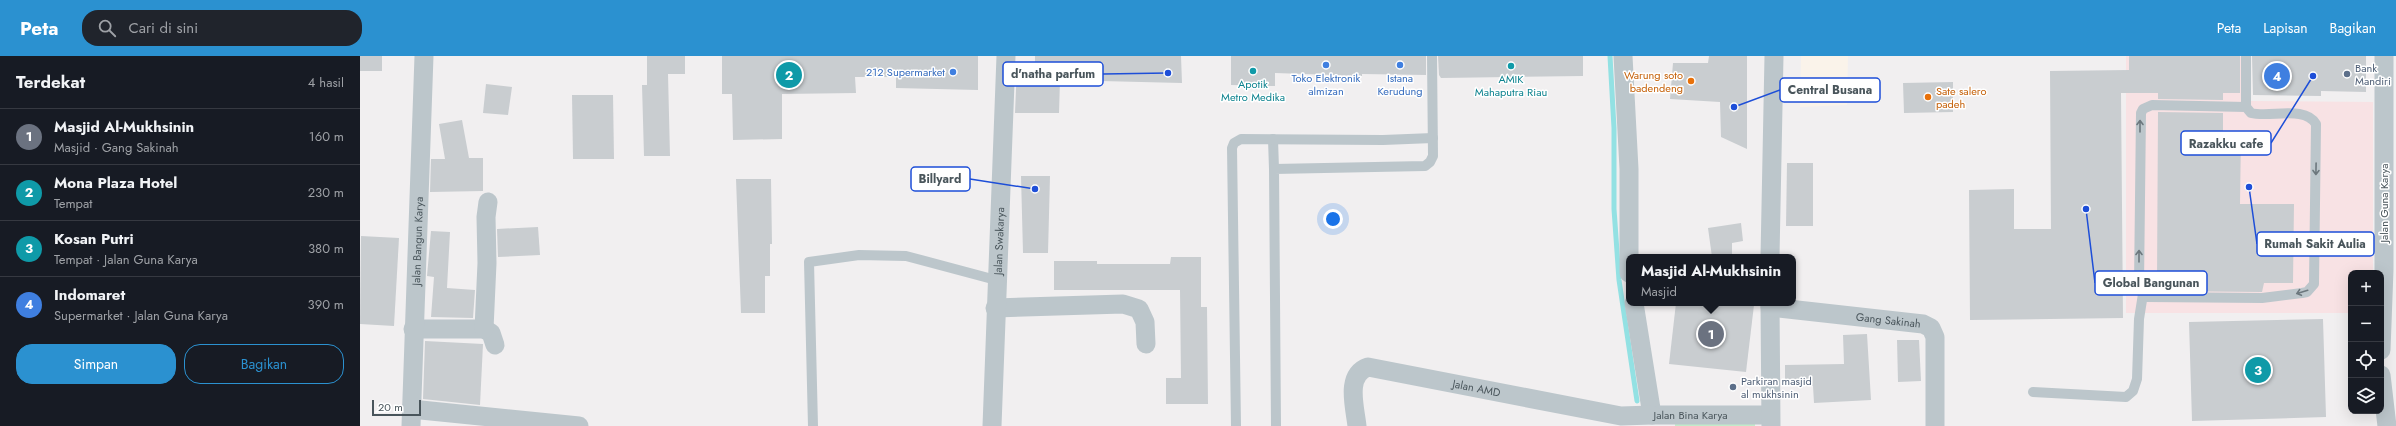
<!DOCTYPE html>
<html lang="id">
<head>
<meta charset="utf-8">
<style>
  body { margin:0; font-family:Jost,sans-serif; background:#20242c; color:#f1f3f6 }
  .controls { position:absolute; right:12px; bottom:12px; display:grid; overflow:hidden; border-radius:8px; box-shadow:0 4px 16px #0002 }
  .controls button { width:36px; height:36px; display:grid; place-items:center; padding:0; border:0; border-bottom:1px solid #363941; background:#171b24; color:#f1f3f6; font:20px sans-serif }
  .scale { position:absolute; left:12px; bottom:10px; width:49px; box-sizing:border-box; padding-left:4px; border:2px solid #49555b; border-top:0; font-size:11px; line-height:14px; white-space:nowrap; color:#49555b; -webkit-text-stroke:3px #fff; paint-order:stroke }
  .you { position:absolute; left:973px; top:163px; width:14px; height:14px; margin:-10px; border:3px solid #fff; border-radius:50%; background:#1a73e8; box-shadow:0 0 0 6px #1a73e833 }
  .badge { display:grid; place-items:center; width:26px; height:26px; border-radius:50%; background:#2b91d0; color:#fff; font-size:13px; font-weight:700 }
  .pin { position:absolute; translate:-50% -50%; border:2px solid #fff; box-shadow:0 1px 4px #0006 }
  .popup { position:absolute; left:1266px; top:198px; width:170px; height:52px; box-sizing:border-box; display:grid; place-content:center; border-radius:8px; background:#171b24; filter:drop-shadow(0 1px 3px #0005); font-size:13px; white-space:nowrap; color:#9ea1a6 }
  .popup b { font-size:15px; color:#f1f3f6 }
  .popup::after { content:''; position:absolute; left:50%; top:100%; margin-left:-8px; border:8px solid transparent; border-top-color:#171b24 }
  .list { margin:0; padding:0; list-style:none }
  h2 { display:flex; justify-content:space-between; align-items:center; height:52px; margin:0; padding:0 16px; font-size:17px }
  h2 small { font-size:13px; font-weight:400; color:#9ea1a6 }
  .list li { display:grid; grid-template-columns:26px 1fr auto; gap:12px; align-items:center; box-sizing:border-box; height:56px; padding:0 16px; border-top:1px solid #363941 }
  .list b { display:block; font-size:15px; white-space:nowrap }
  .list p { margin:0; font-size:13px; white-space:nowrap; color:#9ea1a6 }
  .list em { font-size:13px; font-style:normal; color:#9ea1a6 }
  .actions { display:flex; gap:8px; padding:12px 16px }
  .actions a { flex:1; padding:9px 0; border:1px solid #2b91d0; border-radius:16px; text-align:center; font-size:14px; color:#2b91d0 }
  .actions .main { background:#2b91d0; color:#fff }
  .icon { flex:none; width:22px; height:22px; fill:none; stroke:currentColor; stroke-width:2; stroke-linecap:round; stroke-linejoin:round }
  .map { position:relative; flex:none; width:2036px; height:370px; overflow:hidden }
  header { display:flex; align-items:center; gap:24px; box-sizing:border-box; height:56px; padding:0 20px; background:#2b91d0; color:#fff }
  header strong { font-size:19px }
  nav { display:flex; gap:22px; margin-inline-start:auto; font-size:14px }
  .search { width:280px; height:36px; background:#20242c; display:flex; align-items:center; gap:10px; box-sizing:border-box; padding:0 14px; border-radius:16px; color:#9ea1a6; font-size:15px }
  main { display:flex }
  aside { flex:1; background:#171b24 }
  .map>svg:first-child { display:block }
</style>
</head>
<body>
<header>
<strong>Peta</strong>
<div class="search"><svg class="icon" aria-label="search" viewBox="0 0 24 24"><circle cx="10" cy="10" r="6"/><path d="M15 15l6 6"/></svg>Cari di sini</div>
<nav><a>Peta</a><a>Lapisan</a><a>Bagikan</a></nav>
</header>
<main>
<aside>
<h2>Terdekat<small>4 hasil</small></h2>
<ul class="list">
<li><span class="badge" style="background:#6b7280">1</span><div><b>Masjid Al-Mukhsinin</b><p>Masjid · Gang Sakinah</p></div><em>160 m</em></li>
<li><span class="badge" style="background:#0f9aa8">2</span><div><b>Mona Plaza Hotel</b><p>Tempat</p></div><em>230 m</em></li>
<li><span class="badge" style="background:#0f9aa8">3</span><div><b>Kosan Putri</b><p>Tempat · Jalan Guna Karya</p></div><em>380 m</em></li>
<li><span class="badge" style="background:#3f7fe0">4</span><div><b>Indomaret</b><p>Supermarket · Jalan Guna Karya</p></div><em>390 m</em></li>
</ul>
<div class="actions"><a class="main">Simpan</a><a>Bagikan</a></div>
</aside>
<div class="map">
<svg width="2036" height="370" viewBox="0 0 2036 370">
  <rect width="100%" height="100%" fill="#f1eff0"/>
  <polygon fill="#faf3ea" points="1441,0 1488,0 1487,49 1440,51"/>
  <polygon fill="#f8e2e4" points="1766,0 1891,0 1891,45 2013,46 2013,217 1991,217 1991,257 1766,257"/>
  <polygon fill="#c2ebca" points="1315,366 1395,367 1395,370 1315,370"/>
  <g fill="none" stroke-linecap="round" stroke-linejoin="round">
    <polyline stroke="#93e1e3" stroke-width="5" points="1250,0 1254,72 1254,153 1259,224 1277,345"/>
  </g>
  <g fill="#c9cdd0">
    <rect x="0" y="0" width="22" height="15"/>
    <polygon points="287,0 325,0 325,18 308,18 310,100 284,100 282,29 287,29"/>
    <polygon points="362,0 618,0 618,34 536,32 536,21 495,21 496,37 422,38 422,83 373,84 372,38 362,38"/>
    <polygon points="675,0 821,0 822,27 700,24 699,57 655,57 657,10 675,10"/>
    <polygon points="871,0 1066,0 1066,19 1002,18 1002,20 915,17 915,30 871,29"/>
    <polygon points="1078,0 1223,0 1223,20 1081,22 1079,19"/>
    <polygon points="1349,0 1387,0 1387,93 1361,81 1360,46 1310,43 1313,7 1348,7"/>
    <polygon points="1769,0 1880,0 1880,37 1863,37 1863,44 1798,43 1798,37 1761,37 1763,262 1610,264 1609,134 1654,133 1654,173 1691,173 1690,15 1769,14"/>
    <polygon points="1892,0 2006,0 2006,36 1961,35 1961,40 1893,39"/>
    <polygon points="1593,26 1593,56 1544,57 1543,27"/>
    <polygon points="126,28 152,31 148,59 123,57"/>
    <polygon points="212,39 253,39 254,103 213,103"/>
    <polygon points="1798,56 1863,57 1863,77 1881,77 1880,148 1934,148 1933,227 1904,227 1902,236 1802,235 1802,226 1797,226"/>
    <polygon points="102,64 109,102 123,102 123,135 70,136 71,103 85,103 79,68"/>
    <polygon points="1427,107 1453,107 1453,170 1426,170"/>
    <polygon points="661,120 690,120 688,197 663,197"/>
    <polygon points="376,123 411,123 412,188 410,188 410,220 405,220 405,257 381,257"/>
    <polygon points="1381,167 1383,185 1372,187 1372,201 1352,201 1348,172"/>
    <polygon points="178,171 180,199 138,201 137,173"/>
    <polygon points="71,175 90,176 87,232 115,234 113,262 71,261 74,221 67,220"/>
    <polygon points="1,180 39,182 34,270 0,268"/>
    <polygon points="811,201 841,201 841,251 847,251 848,348 806,348 806,322 821,322 820,234 694,234 694,205 737,205 737,208 810,208"/>
    <polygon points="1316,247 1394,249 1386,316 1309,308"/>
    <polygon points="1963,263 1966,361 1832,365 1829,266"/>
    <polygon points="1507,278 1511,344 1454,347 1453,330 1425,330 1425,309 1484,308 1483,279"/>
    <polygon points="1537,284 1559,284 1561,325 1538,326"/>
    <polygon points="65,285 123,288 120,349 63,343"/>
  </g>
  <g fill="none" stroke-linecap="round" stroke-linejoin="round">
    <g stroke="#bcc6cb" stroke-width="10">
      <path d="M1886,51L1792,49L1783,53L1781,57L1779,229L1783,238L1787,241L1902,242L1942,237L1947,236L1954,228L1956,68C1945,49 1910,62 1891,57L1886,51V0"/>
      <polyline points="913,83 914,113"/>
      <polyline points="1673,336 1766,341 1773,335 1777,323 1779,263 1783,238"/>
      <polyline points="453,370 449,206 499,199 546,200 636,224"/>
      <polyline points="876,370 872,92 874,87 881,83 1023,84 1073,82"/>
      <polyline points="916,370 914,113 1065,110 1070,106 1073,100 1072,0"/>
    </g>
    <g stroke="#bcc6cb" stroke-width="19">
      <polyline points="1263,0 1269,113 1269,217"/>
      <polyline points="1410,201 1414,0"/>
      <path id="s1" d="M1274,247L1292,359H1410"/>
      <polyline points="1410,247 1411,370"/>
      <path id="s2" d="M1410,251L1563,268L1571,272L1575,281V370"/>
      <polyline points="635,252 763,248 779,253 785,266 786,288"/>
      <polyline points="53,273 124,273 131,277 135,289"/>
      <polyline points="124,273 127,207 126,161 128,146"/>
      <polyline points="2021,294 2024,214 2024,0"/>
      <polyline points="2021,319 2027,370"/>
      <polyline points="51,353 219,370"/>
      <path id="s3" d="M51,370L64,0"/>
      <path id="s4" d="M632,370L646,0"/>
      <path id="s5" d="M997,370C995,351 985,319 1008,311L1261,360L1292,359"/>
    </g>
  </g>
  <defs><path id="oneway-shaft" d="M-6 0H5M1.5-3L5.5 0L1.5 3" fill="none" stroke-width="1.6" stroke-linecap="round" stroke-linejoin="round"/></defs>
  <g stroke="#6c777d">
    <use href="#oneway-shaft" transform="translate(1780 70) rotate(-90)"/>
    <use href="#oneway-shaft" transform="translate(1956 113) rotate(91)"/>
    <use href="#oneway-shaft" transform="translate(1779 200) rotate(-90)"/>
    <use href="#oneway-shaft" transform="translate(1942 236) rotate(163)"/>
  </g>
  <g fill="#3f7fe0" stroke="#fff" stroke-width="1.5">
    <circle cx="966" cy="9" r="4"/>
    <circle cx="1040" cy="9" r="4"/>
    <circle cx="593" cy="16" r="4"/>
  </g>
  <g fill="#0f9aa8" stroke="#fff" stroke-width="1.5">
    <circle cx="1151" cy="10" r="4"/>
    <circle cx="893" cy="15" r="4"/>
  </g>
  <g fill="#5c6f8a" stroke="#fff" stroke-width="1.5">
    <circle cx="1987" cy="18" r="4"/>
    <circle cx="1373" cy="331" r="4"/>
  </g>
  <g fill="#e8710a" stroke="#fff" stroke-width="1.5">
    <circle cx="1331" cy="25" r="4"/>
    <circle cx="1568" cy="41" r="4"/>
  </g>
  <g text-anchor="middle" stroke-width="3" stroke-linejoin="round" paint-order="stroke">
    <g font-size="11" fill="#4e5e75" stroke="#fff" text-anchor="start">
      <text x="1995" y="16">Bank<tspan x="1995" dy="13">Mandiri</tspan></text>
      <text x="1381" y="329">Parkiran masjid<tspan x="1381" dy="13">al mukhsinin</tspan></text>
    </g>
    <g font-size="11" fill="#366cbe" stroke="#fff">
      <text x="585" y="20" text-anchor="end">212 Supermarket</text>
      <text x="966" y="26">Toko Elektronik<tspan x="966" dy="13">almizan</tspan></text>
      <text x="1040" y="26">Istana<tspan x="1040" dy="13">Kerudung</tspan></text>
    </g>
    <g font-size="11" fill="#c56008" stroke="#fff" text-anchor="end">
      <text x="1323" y="23">Warung soto<tspan x="1323" dy="13">badendeng</tspan></text>
      <text x="1576" y="39" text-anchor="start">Sate salero<tspan x="1576" dy="13">padeh</tspan></text>
    </g>
    <g font-size="11" fill="#0d838f" stroke="#fff">
      <text x="1151" y="27">AMIK<tspan x="1151" dy="13">Mahaputra Riau</tspan></text>
      <text x="893" y="32">Apotik<tspan x="893" dy="13">Metro Medika</tspan></text>
    </g>
    <g font-size="11" fill="#49555b" stroke="#fff">
      <text transform="translate(2024 147) rotate(-90)" y="4">Jalan Guna Karya</text>
      <text dy="4" stroke="none"><textPath href="#s3" startOffset="185">Jalan Bangun Karya</textPath></text>
      <text dy="4" stroke="none"><textPath href="#s4" startOffset="185">Jalan Swakarya</textPath></text>
      <text dy="4" stroke="none"><textPath href="#s2" startOffset="119">Gang Sakinah</textPath></text>
      <text dy="4" stroke="none"><textPath href="#s5" startOffset="176">Jalan AMD</textPath></text>
      <text dy="4" stroke="none"><textPath href="#s1" startOffset="152">Jalan Bina Karya</textPath></text>
    </g>
  </g>
  <path fill="none" stroke="#1d4ed8" stroke-width="1.5" d="M808 17L743 18M1374 51L1420 34M1953 20L1911 87M675 133L610 123M1889 131L1897 188M1726 153L1735 227"/>
  <g fill="#1d4ed8" stroke="#fff" stroke-width="1.5">
    <circle cx="808" cy="17" r="4"/>
    <circle cx="1374" cy="51" r="4"/>
    <circle cx="1953" cy="20" r="4"/>
    <circle cx="675" cy="133" r="4"/>
    <circle cx="1889" cy="131" r="4"/>
    <circle cx="1726" cy="153" r="4"/>
  </g>
  <g fill="#fff" stroke="#1d4ed8" stroke-width="1.5">
    <rect x="643" y="6" width="100" height="24" rx="4"/>
    <rect x="1420" y="22" width="100" height="24" rx="4"/>
    <rect x="1821" y="75" width="90" height="24" rx="4"/>
    <rect x="551" y="111" width="59" height="24" rx="4"/>
    <rect x="1897" y="176" width="117" height="24" rx="4"/>
    <rect x="1735" y="215" width="112" height="24" rx="4"/>
  </g>
  <g font-size="12" text-anchor="middle" font-weight="bold" fill="#49555b">
    <text x="693" y="22">d'natha parfum</text>
    <text x="1470" y="38">Central Busana</text>
    <text x="1866" y="92">Razakku cafe</text>
    <text x="580" y="127">Billyard</text>
    <text x="1955" y="192">Rumah Sakit Aulia</text>
    <text x="1791" y="231">Global Bangunan</text>
  </g>
</svg>
<div class="controls">
<button>+</button>
<button>−</button>
<button><svg class="icon" aria-label="locate" viewBox="0 0 24 24"><circle cx="12" cy="12" r="6"/><path d="M12 2v4M12 18v4M2 12h4M18 12h4"/></svg></button>
<button><svg class="icon" aria-label="layers" viewBox="0 0 24 24"><path d="M12 4l9 5-9 5-9-5zM3 14l9 5 9-5"/></svg></button>
</div>
<div class="scale">20 m</div>
<div class="you"></div>
<div class="pin badge" style="left:1351px;top:278px;background:#6b7280">1</div>
<div class="popup"><b>Masjid Al-Mukhsinin</b>Masjid</div>
<div class="pin badge" style="left:429px;top:19px;background:#0f9aa8">2</div>
<div class="pin badge" style="left:1898px;top:314px;background:#0f9aa8">3</div>
<div class="pin badge" style="left:1917px;top:20px;background:#3f7fe0">4</div>
</div>
</main>
</body>
</html>
